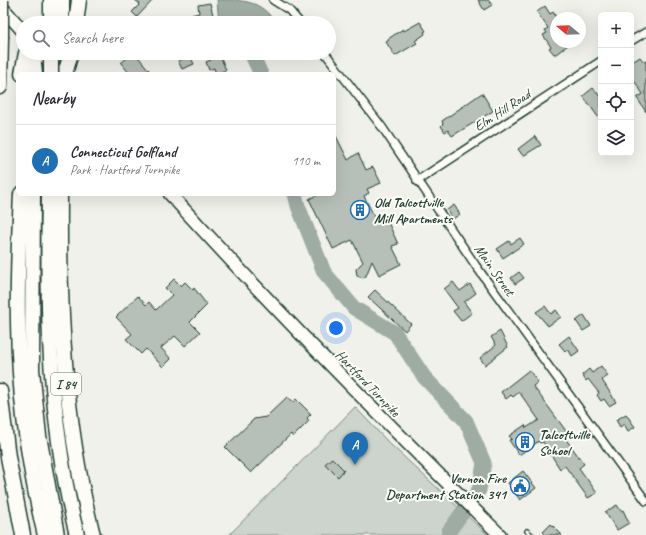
<!DOCTYPE html>
<html lang="en">
<head>
<meta charset="utf-8">
<style>
  body { margin:0; font-family:Caveat,sans-serif; background:#f7f7f7; color:#2b2b33 }
  .controls { position:absolute; right:12px; top:12px; display:grid; overflow:hidden; border-radius:6px; box-shadow:0 4px 16px #0002 }
  .controls button { width:36px; height:36px; display:grid; place-items:center; padding:0; border:0; border-bottom:1px solid #e1e1e2; background:#fff; color:#2b2b33; font:20px sans-serif }
  .compass { position:absolute; left:550px; top:12px; width:36px; height:36px; border-radius:50%; background:#fff; box-shadow:0 4px 16px #0002; rotate:289deg }
  .you { position:absolute; left:336px; top:328px; width:14px; height:14px; margin:-10px; border:3px solid #fff; border-radius:50%; background:#1a73e8; box-shadow:0 0 0 6px #1a73e833 }
  .badge { display:grid; place-items:center; width:26px; height:26px; border-radius:50%; background:#1f6fb2; color:#fff; font-size:13px; font-weight:700 }
  .pin { position:absolute; translate:-50% -33px; filter:drop-shadow(0 1px 2px #0008) }
  .pin::after { content:''; position:absolute; top:21px; width:14px; height:12px; background:inherit; clip-path:polygon(0 0,100% 0,50% 100%) }
  .list { margin:0; padding:0; list-style:none }
  h2 { display:flex; justify-content:space-between; align-items:center; height:52px; margin:0; padding:0 16px; font-size:17px }
  h2 small { font-size:13px; font-weight:400; color:#7c7c81 }
  .list li { display:grid; grid-template-columns:26px 1fr auto; gap:12px; align-items:center; box-sizing:border-box; height:72px; padding:0 16px; border-top:1px solid #e1e1e2 }
  .list b { display:block; font-size:15px; white-space:nowrap }
  .list p { margin:0; font-size:13px; white-space:nowrap; color:#7c7c81 }
  .list em { font-size:13px; font-style:normal; color:#7c7c81 }
  .icon { flex:none; width:22px; height:22px; fill:none; stroke:currentColor; stroke-width:2; stroke-linecap:round; stroke-linejoin:round }
  .map { position:relative; flex:none; width:646px; height:535px; overflow:hidden }
  .search { position:absolute; background:#fff; box-shadow:0 4px 16px #0002; left:16px; top:16px; width:320px; height:44px; display:flex; align-items:center; gap:10px; box-sizing:border-box; padding:0 14px; border-radius:22px; color:#7c7c81; font-size:15px }
  .panel { position:absolute; background:#fff; box-shadow:0 4px 16px #0002; left:16px; top:72px; width:320px; height:124px; border-radius:6px }
  .map>svg:first-child { display:block }
</style>
</head>
<body>
<div class="map">
<svg width="646" height="535" viewBox="0 0 646 535">
  <rect width="100%" height="100%" fill="#f0f1eb"/>
  <filter id="ink" filterUnits="userSpaceOnUse"><feTurbulence type="fractalNoise" baseFrequency=".025" numOctaves="2"/><feDisplacementMap in="SourceGraphic" scale="8" xChannelSelector="R" yChannelSelector="G"/><feConvolveMatrix kernelMatrix="1 2 1 2 8 2 1 2 1" color-interpolation-filters="sRGB"/></filter>
  <g filter="url(#ink)">
    <polygon fill="#cdd3cd" stroke="#768880" points="355,407 389,443 488,535 229,535"/>
    <path fill="#9faca4" stroke="#6c8077" d="M217,0C244,0 260,0 275,22L219,23Z"/>
    <g fill="none" stroke-linecap="round" stroke-linejoin="round">
      <g stroke="#9faca4" stroke-width="15">
        <polyline points="251,53 261,74"/>
        <polyline points="295,194 298,206 324,272 354,308 395,333 424,377 466,421 484,463 479,490 449,531 448,535"/>
      </g>
    </g>
    <g fill="#b6bfb8" stroke="#1f3d34">
      <polygon points="135,0 153,0 137,17 132,12 140,4"/>
      <polygon points="478,0 489,0 492,5 484,10"/>
      <polygon points="210,3 215,23 208,23 207,20 192,22 191,15 199,13 198,5"/>
      <polygon points="545,6 550,14 553,12 556,17 556,42 572,42 556,54 554,54 549,48 551,47 543,35 547,33 545,30 548,28 537,12"/>
      <polygon points="420,22 426,31 424,32 425,34 415,41 417,43 395,56 386,42 389,40 388,39 403,29 404,31"/>
      <polygon points="133,53 135,53 152,74 130,74 121,63"/>
      <polygon points="208,53 219,53 226,70 216,74 214,68 209,70 206,62 211,60"/>
      <polygon points="190,56 194,64 182,69 178,61"/>
      <polygon points="640,57 644,62 646,61 646,112 637,98 643,94 631,76 631,63"/>
      <polygon points="593,88 601,97 601,121 583,96"/>
      <polygon points="482,93 493,111 452,136 448,130 445,132 441,126 443,124 442,121"/>
      <polygon points="334,132 348,160 358,153 366,170 373,167 381,183 367,189 369,193 364,196 378,224 387,220 398,244 392,246 401,264 379,275 372,261 366,276 363,278 357,276 356,269 363,262 352,240 333,249 309,199 319,194 334,194"/>
      <polygon points="535,136 541,145 523,156 518,149"/>
      <polygon points="454,205 460,214 453,219 447,210"/>
      <polygon points="520,238 524,244 503,258 497,249 509,241 511,244"/>
      <polygon points="519,272 524,278 515,284 511,278"/>
      <polygon points="174,279 181,286 185,282 193,290 194,288 207,305 190,322 200,332 185,346 175,336 161,348 171,359 163,367 146,349 141,354 126,339 132,334 116,317 138,296 146,305 149,302 156,310 172,295 165,288"/>
      <polygon points="453,282 460,291 470,284 476,293 464,302 472,313 461,321 453,311 458,308 444,289"/>
      <polygon points="375,290 411,324 405,331 368,297"/>
      <polygon points="545,306 551,314 556,310 561,317 548,326 536,312"/>
      <polygon points="584,315 591,326 583,331 576,321"/>
      <polygon points="500,331 508,347 485,365 480,358 496,345 491,337"/>
      <polygon points="569,336 579,351 572,356 568,349 565,351 559,344"/>
      <polygon points="601,366 608,376 602,380 616,402 609,406 604,399 601,401 597,395 599,393 588,379 586,381 582,375 589,369 592,373"/>
      <polygon points="529,370 538,382 533,386 569,435 565,438 584,464 579,468 597,493 588,498 565,466 560,469 543,442 540,443 539,441 519,455 509,440 512,439 509,436 525,425 526,428 539,420 519,392 513,397 511,395 506,399 501,392"/>
      <polygon points="287,397 293,402 296,399 311,414 307,418 309,421 293,437 291,434 251,473 225,447 254,419 266,417"/>
      <polygon points="626,414 635,427 628,431 624,424 620,427 616,420"/>
      <polygon points="332,458 344,470 338,477 325,464"/>
      <polygon points="523,471 536,488 520,500 508,483"/>
      <polygon points="617,505 621,511 623,510 629,523 617,530 605,512"/>
      <polygon points="551,524 562,535 546,535 543,532"/>
    </g>
    <g fill="none" stroke-linecap="round" stroke-linejoin="round">
      <g stroke="#1f3d34" stroke-width="6">
        <polyline id="lane" points="527,531 532,535"/>
      </g>
      <g stroke="#1f3d34" stroke-width="10">
        <g id="street">
          <polyline points="273,0 289,10 300,23"/>
          <polyline points="631,41 646,32"/>
          <polyline points="325,53 382,127 476,266 646,501"/>
          <polyline points="417,181 601,61"/>
        </g>
      </g>
      <g stroke="#1f3d34" stroke-width="15">
        <g id="primary">
          <polyline points="0,5 23,31"/>
          <polyline points="42,53 54,67"/>
          <path d="M170,194C276,311 387,424 500,535"/>
        </g>
      </g>
      <g stroke="#1f3d34" stroke-width="17">
        <g id="highway">
          <polyline points="51,23 51,0"/>
          <polyline points="62,23 62,0"/>
          <polyline points="76,23 79,0"/>
          <polyline points="33,53 35,74"/>
          <polyline points="22,74 26,53"/>
          <polyline points="65,74 71,53"/>
          <polyline points="0,87 1,38"/>
          <path d="M21,194C19,236 17,279 18,322C19,393 28,466 45,535"/>
          <polyline points="33,194 32,370 39,436 57,535"/>
          <path d="M49,194C47,310 48,421 77,535"/>
          <path d="M60,194C59,309 64,423 93,535"/>
          <polyline points="0,391 8,457 23,535"/>
        </g>
      </g>
      <use href="#lane" stroke="#fdfcf7" stroke-width="3.5"/>
      <use href="#street" stroke="#fdfcf7" stroke-width="7"/>
      <use href="#primary" stroke="#fdfcf7" stroke-width="12"/>
      <use href="#highway" stroke="#fdfcf7" stroke-width="14"/>
      <g stroke="#1f3d34" stroke-width="17" stroke-linecap="butt">
        <g id="highway-bridge">
          <polyline points="1,38 1,0"/>
          <polyline points="51,74 51,53"/>
        </g>
      </g>
      <use href="#highway-bridge" stroke="#fdfcf7" stroke-width="14"/>
    </g>
  </g>
  <defs>
    <g id="building-ring" transform="scale(1)"><circle r="9.5" fill="#fdfcf7" stroke="#1f6fb2" stroke-width="1.5"/><path d="M-4-6H4V6H1V3H-1V6H-4ZM-2.5-4.3h1.7v1.8h-1.7ZM.8-4.3h1.7v1.8H.8ZM-2.5-1h1.7V.8h-1.7ZM.8-1h1.7V.8H.8Z" fill="#1f6fb2"/></g>
    <g id="civic-ring" transform="scale(1)"><circle r="9.5" fill="#fdfcf7" stroke="#1f6fb2" stroke-width="1.5"/><path d="M-.6-6.5H3V-4.5H.6V-3L4-1V1h2V6H-6V1h2V-1L-.6-3ZM-1.2 2.5V6h2.4V2.5Z" fill="#1f6fb2"/></g>
  </defs>
  <g fill-rule="evenodd">
    <use href="#building-ring" x="360" y="210"/>
    <use href="#building-ring" x="525" y="442"/>
    <use href="#civic-ring" x="520" y="486"/>
  </g>
  <g text-anchor="middle" stroke-width="4" stroke-linejoin="round" paint-order="stroke">
    <rect fill="#fdfcf7" stroke="#62766e" stroke-width="1" x="51" y="373" width="30" height="22" rx="3"/>
    <g font-size="13" font-weight="bold" fill="#1f3d34">
      <text x="66" y="389">I 84</text>
    </g>
    <g font-size="14" fill="#1f3d34" stroke="#fdfcf7">
      <text transform="translate(502 110) rotate(-33)" y="5">Elm Hill Road</text>
      <text transform="translate(495 270) rotate(55)" y="5">Main Street</text>
      <text transform="translate(368 383) rotate(46)" y="5">Hartford Turnpike</text>
    </g>
    <g font-size="14" font-weight="bold" fill="#1f3d34" stroke="#fdfcf7" text-anchor="start">
      <text x="374" y="207">Old Talcottville<tspan x="374" dy="16">Mill Apartments</tspan></text>
      <text x="539" y="439">Talcottville<tspan x="539" dy="16">School</tspan></text>
      <text x="506" y="483" text-anchor="end">Vernon Fire<tspan x="506" dy="16">Department Station 341</tspan></text>
    </g>
  </g>
</svg>
<div class="controls">
<button>+</button>
<button>−</button>
<button><svg class="icon" aria-label="locate" viewBox="0 0 24 24"><circle cx="12" cy="12" r="6"/><path d="M12 2v4M12 18v4M2 12h4M18 12h4"/></svg></button>
<button><svg class="icon" aria-label="layers" viewBox="0 0 24 24"><path d="M12 4l9 5-9 5-9-5zM3 14l9 5 9-5"/></svg></button>
</div>
<svg class="compass" viewBox="-18 -18 36 36"><path d="M0-13l5 13h-10z" fill="#e53935"/><path d="M0 13l5-13h-10z" fill="#7c7c81"/></svg>
<div class="you"></div>
<div class="pin badge" style="left:355px;top:465px">A</div>
<div class="search"><svg class="icon" aria-label="search" viewBox="0 0 24 24"><circle cx="10" cy="10" r="6"/><path d="M15 15l6 6"/></svg>Search here</div>
<section class="panel">
<h2>Nearby<small></small></h2>
<ul class="list">
<li><span class="badge">A</span><div><b>Connecticut Golfland</b><p>Park · Hartford Turnpike</p></div><em>110 m</em></li>
</ul>
</section>
</div>
</body>
</html>
